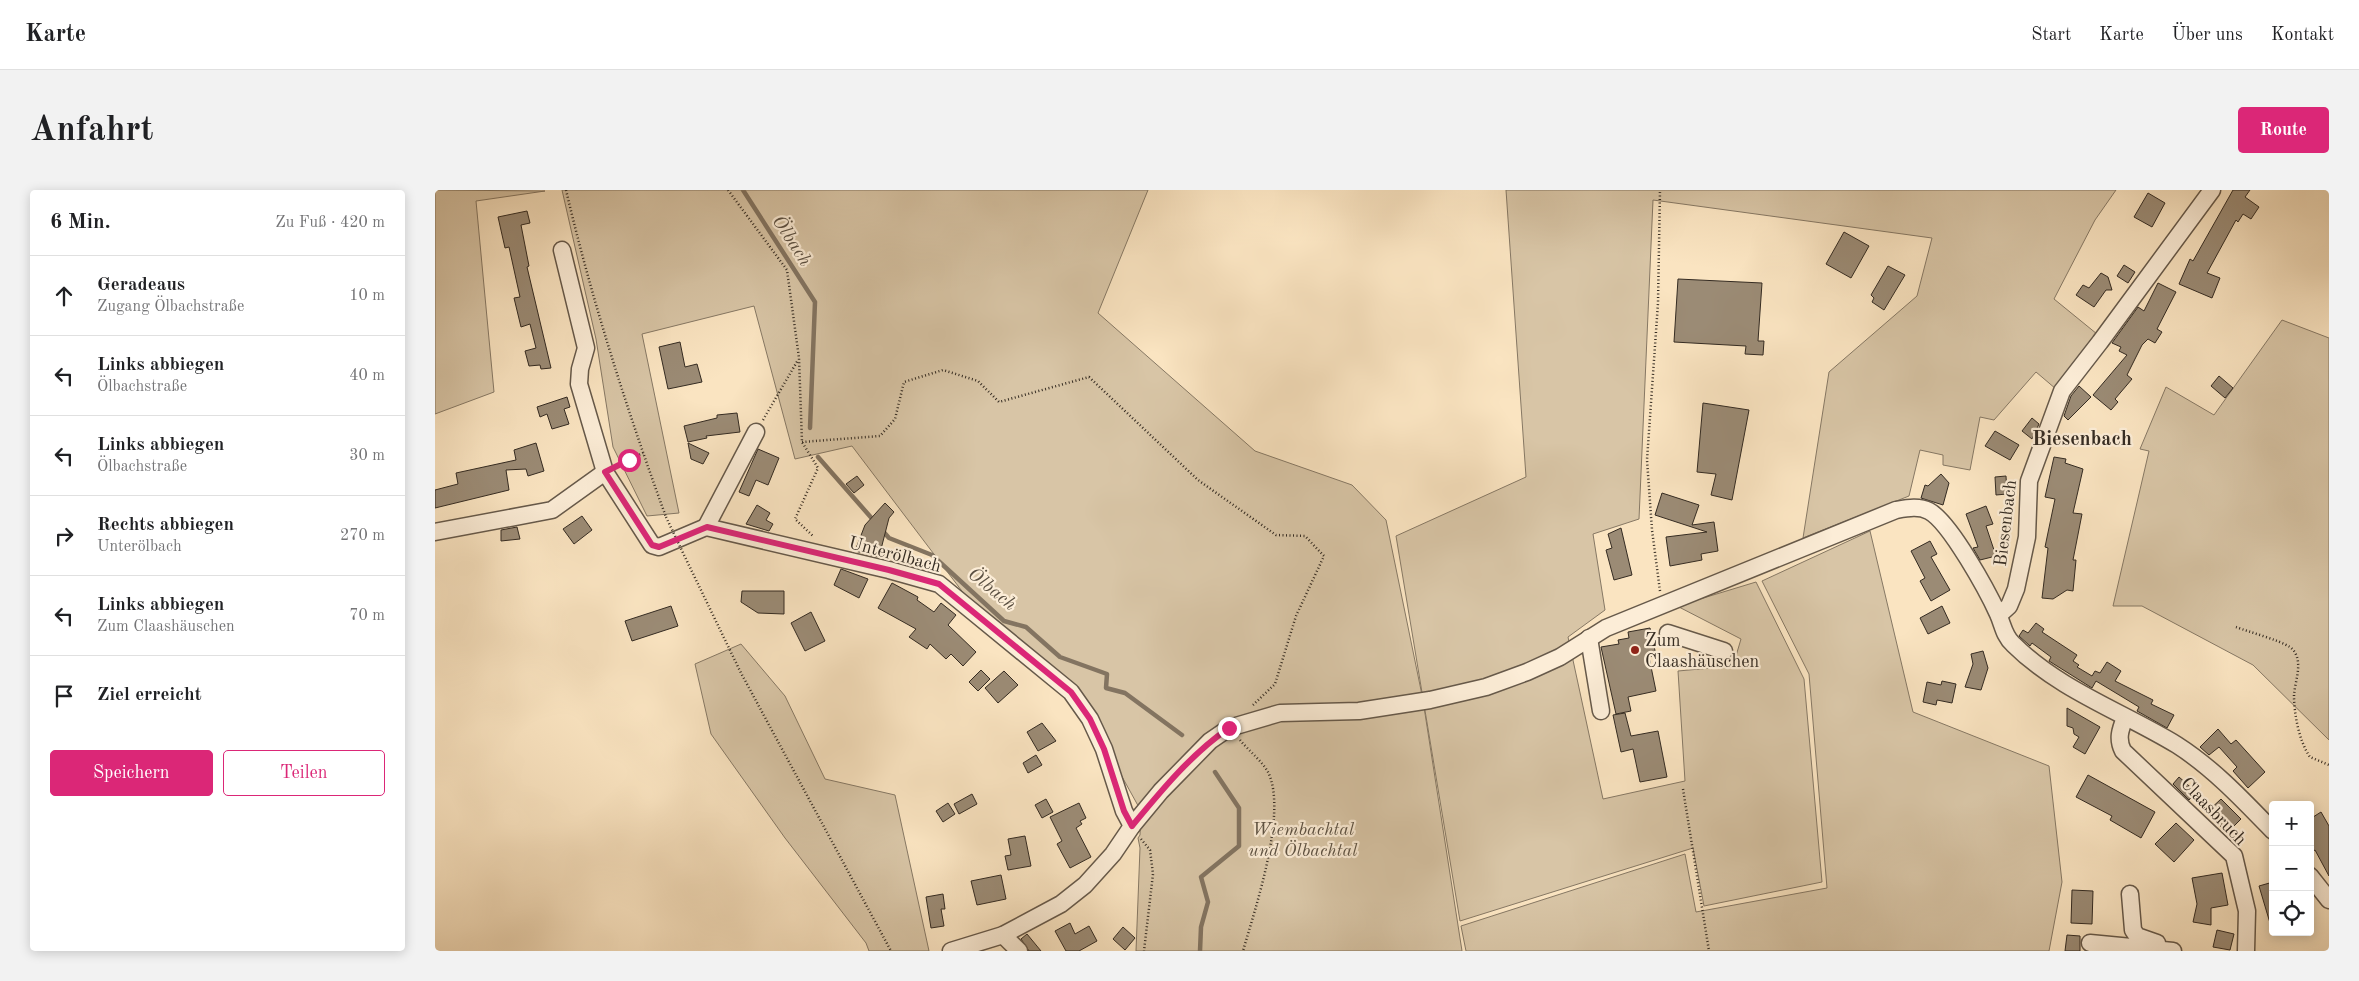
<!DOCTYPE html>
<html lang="de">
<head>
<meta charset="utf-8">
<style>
  body { margin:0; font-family:"Old Standard TT",serif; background:#f2f2f2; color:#202124 }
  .controls { position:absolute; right:15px; bottom:15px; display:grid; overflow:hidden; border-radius:5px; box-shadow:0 2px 12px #0003 }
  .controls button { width:45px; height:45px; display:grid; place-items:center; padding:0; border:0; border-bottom:1px solid #e0e0e0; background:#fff; color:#202124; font:25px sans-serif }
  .stop { position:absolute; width:15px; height:15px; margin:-11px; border:4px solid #db2777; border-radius:50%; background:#fff }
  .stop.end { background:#db2777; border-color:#fff; box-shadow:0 1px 5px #0008 }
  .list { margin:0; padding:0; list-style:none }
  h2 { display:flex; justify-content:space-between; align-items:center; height:65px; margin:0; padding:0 20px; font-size:21px }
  h2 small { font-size:16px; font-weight:400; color:#757577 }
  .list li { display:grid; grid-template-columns:32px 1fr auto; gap:15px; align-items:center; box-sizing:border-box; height:80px; padding:0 20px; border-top:1px solid #e0e0e0 }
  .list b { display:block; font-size:19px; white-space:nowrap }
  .list p { margin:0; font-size:16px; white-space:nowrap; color:#757577 }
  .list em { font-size:16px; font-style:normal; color:#757577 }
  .actions { display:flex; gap:10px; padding:15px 20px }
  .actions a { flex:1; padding:11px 0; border:1px solid #db2777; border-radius:5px; text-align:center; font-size:18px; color:#db2777 }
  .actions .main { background:#db2777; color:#fff }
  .icon { flex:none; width:28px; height:28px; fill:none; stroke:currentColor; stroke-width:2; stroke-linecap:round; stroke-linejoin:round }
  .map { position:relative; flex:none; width:1894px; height:761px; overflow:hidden; border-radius:5px }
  header { display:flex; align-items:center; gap:30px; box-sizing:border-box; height:70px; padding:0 25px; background:#fff; border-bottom:1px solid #e0e0e0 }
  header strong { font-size:24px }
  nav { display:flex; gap:28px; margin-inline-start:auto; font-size:18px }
  .intro { display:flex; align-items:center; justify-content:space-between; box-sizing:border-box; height:120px; padding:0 30px }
  h1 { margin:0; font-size:35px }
  .button { padding:12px 22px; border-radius:5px; background:#db2777; color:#fff; font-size:18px; font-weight:700 }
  main { display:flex; gap:30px; padding:0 30px }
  aside { flex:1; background:#fff; border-radius:5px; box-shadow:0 2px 12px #0003 }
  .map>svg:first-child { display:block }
</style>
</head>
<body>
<header>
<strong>Karte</strong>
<nav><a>Start</a><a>Karte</a><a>Über uns</a><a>Kontakt</a></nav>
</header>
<div class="intro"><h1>Anfahrt</h1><a class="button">Route</a></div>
<main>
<aside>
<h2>6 Min.<small>Zu Fuß · 420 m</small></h2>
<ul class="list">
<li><svg class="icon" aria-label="ahead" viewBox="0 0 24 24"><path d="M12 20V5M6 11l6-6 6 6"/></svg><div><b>Geradeaus</b><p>Zugang Ölbachstraße</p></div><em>10 m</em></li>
<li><svg class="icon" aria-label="left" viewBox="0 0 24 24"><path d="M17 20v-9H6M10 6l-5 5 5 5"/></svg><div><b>Links abbiegen</b><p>Ölbachstraße</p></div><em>40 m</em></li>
<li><svg class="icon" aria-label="left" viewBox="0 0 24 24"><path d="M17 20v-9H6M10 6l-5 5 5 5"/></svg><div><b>Links abbiegen</b><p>Ölbachstraße</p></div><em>30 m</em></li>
<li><svg class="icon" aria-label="right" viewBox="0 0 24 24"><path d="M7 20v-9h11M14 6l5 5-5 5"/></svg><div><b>Rechts abbiegen</b><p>Unterölbach</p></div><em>270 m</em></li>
<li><svg class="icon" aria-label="left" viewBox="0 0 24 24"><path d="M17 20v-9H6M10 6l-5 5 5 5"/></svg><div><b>Links abbiegen</b><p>Zum Claashäuschen</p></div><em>70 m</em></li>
<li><svg class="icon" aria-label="arrive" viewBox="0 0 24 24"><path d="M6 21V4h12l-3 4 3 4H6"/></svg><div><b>Ziel erreicht</b></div></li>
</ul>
<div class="actions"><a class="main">Speichern</a><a>Teilen</a></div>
</aside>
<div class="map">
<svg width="1894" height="761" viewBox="0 0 1894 761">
  <rect width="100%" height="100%" fill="#fae4c1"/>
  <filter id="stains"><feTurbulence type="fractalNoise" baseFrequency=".004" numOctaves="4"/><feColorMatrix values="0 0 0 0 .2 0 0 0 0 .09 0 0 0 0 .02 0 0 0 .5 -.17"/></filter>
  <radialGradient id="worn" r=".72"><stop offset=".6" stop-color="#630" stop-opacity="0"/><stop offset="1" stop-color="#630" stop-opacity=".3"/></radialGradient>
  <g fill="#d8c5a6" stroke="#867864">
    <polygon points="0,0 110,1 41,11 59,202 0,224"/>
    <polygon points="127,0 713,0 663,123 820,261 917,295 951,330 987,505 919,513 844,515 779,557 807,541 848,528 989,517 1027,761 701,761 705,658 703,648 705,645 706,621 638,498 539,417 417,256 360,269 319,116 207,144 244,323 212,326 178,257 161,149"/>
    <polygon points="1071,0 1681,0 1660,30 1619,109 1662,144 1621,199 1601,182 1559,230 1545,227 1535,280 1508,275 1508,265 1485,260 1474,306 1368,348 1394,182 1482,106 1497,48 1218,10 1204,329 1158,344 1170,420 1133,447 1168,609 1250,591 1243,481 1298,476 1306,449 1242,416 1321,392 1369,489 1387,692 1269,716 1258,658 1025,731 961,346 1091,287"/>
    <polygon points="1847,130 1894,148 1894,550 1818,475 1707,416 1678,416 1714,261 1705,259 1731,197 1779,225"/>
    <polygon points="1435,341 1478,522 1614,576 1627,692 1614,761 1031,761 1026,736 1250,664 1261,722 1392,698 1374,484 1327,391"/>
    <polygon points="306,454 350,506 390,589 460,605 494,761 434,761 431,753 350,648 276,544 260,474"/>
  </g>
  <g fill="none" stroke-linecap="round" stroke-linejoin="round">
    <g stroke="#837461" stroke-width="4.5">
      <polyline points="308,0 380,112 375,238"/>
      <polyline points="383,267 440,332"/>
      <polyline points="447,340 454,348 497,365 569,431 591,437 625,467 672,484 671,498 690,503 747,545"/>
      <polyline points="765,761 766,737 773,712 766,687 804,656 804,618 780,582"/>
    </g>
  </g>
  <g fill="#9b8b75" stroke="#342b22">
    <polygon points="1798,0 1815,0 1810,7 1824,17 1816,29 1808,24 1803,32 1801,30 1772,83 1785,88 1777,108 1744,94 1755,69 1758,71"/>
    <polygon points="1713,3 1730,13 1717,37 1699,27"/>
    <polygon points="92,21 95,33 86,35 94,76 92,77 116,178 106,179 105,175 94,176 90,161 101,158 95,134 86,137 79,108 85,107 74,57 70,58 63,27"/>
    <polygon points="1409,42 1434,56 1416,88 1391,74"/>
    <polygon points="1689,75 1700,82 1693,93 1682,86"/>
    <polygon points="1453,76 1470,85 1449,120 1437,112 1439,108 1436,105"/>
    <polygon points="1666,83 1673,87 1677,100 1671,100 1659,117 1641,105 1648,95 1654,98"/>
    <polygon points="1243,89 1327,93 1323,151 1329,151 1328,165 1310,164 1311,156 1239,152"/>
    <polygon points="1723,93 1741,102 1722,139 1727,142 1720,153 1713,149 1707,155 1692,185 1697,189 1680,209 1683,212 1676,220 1658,205 1692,165 1684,161 1686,157 1677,153 1703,117 1709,121"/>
    <polygon points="245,152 250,177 262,174 267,192 233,199 224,157"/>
    <polygon points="1784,186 1798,198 1790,208 1776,196"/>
    <polygon points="1644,196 1656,207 1633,230 1629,226 1636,206"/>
    <polygon points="132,207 135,217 129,219 134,234 117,239 112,224 105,227 102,217"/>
    <polygon points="1268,213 1314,220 1297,310 1276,305 1281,284 1262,282"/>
    <polygon points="302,223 305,242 271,246 272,248 253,252 249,236 282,228 282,225"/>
    <polygon points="1597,228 1604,234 1597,249 1587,241"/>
    <polygon points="1560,241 1584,255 1575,270 1550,256"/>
    <polygon points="101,253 109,281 93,286 91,279 71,280 74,300 0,318 0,300 23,294 21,283 81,270 79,260"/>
    <polygon points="253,253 274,263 268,274 256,269"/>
    <polygon points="323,259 344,268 333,295 321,290 314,306 304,302"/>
    <polygon points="1619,267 1631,269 1630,273 1648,279 1638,323 1647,324 1638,370 1641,370 1638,401 1632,400 1618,409 1607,408 1613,358 1610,357 1620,309 1610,307"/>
    <polygon points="1506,284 1514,293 1508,315 1486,308 1490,295 1493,296"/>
    <polygon points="422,286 429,295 419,303 411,294"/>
    <polygon points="1571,286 1572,304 1561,305 1560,287"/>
    <polygon points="1227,303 1264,315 1257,335 1279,332 1283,361 1266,364 1267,370 1235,376 1231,347 1272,342 1220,325"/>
    <polygon points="450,313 459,322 454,328 444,367 420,361 430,335"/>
    <polygon points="322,315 335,323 331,330 338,334 334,341 311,334"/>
    <polygon points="1551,316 1558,334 1551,336 1561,366 1545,370 1538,358 1543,357 1531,324"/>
    <polygon points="147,326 157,340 139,354 128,339"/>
    <polygon points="82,337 85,349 66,351 66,340"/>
    <polygon points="1186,338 1197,385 1179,390 1171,360 1177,358 1173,344"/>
    <polygon points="1495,351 1502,364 1496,367 1515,400 1496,411 1485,391 1490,388 1476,361"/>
    <polygon points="406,379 433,389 424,408 399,395"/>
    <polygon points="457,393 483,407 482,410 499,422 506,413 521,425 513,435 541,462 528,476 516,464 511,469 495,454 492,459 474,447 481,439 443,418"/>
    <polygon points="307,401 349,401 349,424 323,423 306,412"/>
    <polygon points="236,416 243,436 197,451 190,431"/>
    <polygon points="1507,416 1515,433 1493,444 1485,428"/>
    <polygon points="376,422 390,451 370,461 356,433"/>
    <polygon points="1601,433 1609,439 1607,442 1642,465 1638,471 1644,475 1642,477 1657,486 1660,481 1665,483 1672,472 1686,481 1680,491 1718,510 1716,514 1739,525 1732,538 1702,521 1704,517 1661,491 1657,498 1614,471 1616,467 1597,453 1595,456 1584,446 1588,440 1593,443"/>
    <polygon points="1215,438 1221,465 1214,467 1221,501 1193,507 1196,521 1181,524 1166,457 1184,454 1183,450 1194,448 1193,442"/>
    <polygon points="1548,461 1553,478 1546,500 1530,497 1538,474 1536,464"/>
    <polygon points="546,480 555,489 543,501 534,492"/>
    <polygon points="569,481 583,495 563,513 550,498"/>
    <polygon points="1507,491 1521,494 1517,513 1502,510 1501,515 1488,512 1492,492 1506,495"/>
    <polygon points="1632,518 1665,537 1650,564 1638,557 1644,547 1639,544 1638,538 1632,536"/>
    <polygon points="1190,523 1196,546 1223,541 1232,587 1205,592 1198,559 1186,562 1178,525"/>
    <polygon points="607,533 621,551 603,561 592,542"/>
    <polygon points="1783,539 1796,554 1801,550 1830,582 1813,598 1798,581 1802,577 1784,557 1774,565 1765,557"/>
    <polygon points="601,565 607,575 593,583 588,573"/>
    <polygon points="1653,585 1720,622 1706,648 1675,630 1677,626 1641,607"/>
    <polygon points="1744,587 1761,602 1754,610 1738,594"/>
    <polygon points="537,604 542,614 524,624 519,614"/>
    <polygon points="611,609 618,622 607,628 600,615"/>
    <polygon points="1786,609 1806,629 1792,643 1772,622"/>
    <polygon points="513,613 520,624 508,632 501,621"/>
    <polygon points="644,613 651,628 645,631 647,634 641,638 656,667 635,678 622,654 627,651 615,627"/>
    <polygon points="1886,622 1894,636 1894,686 1880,660 1875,663 1875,629"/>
    <polygon points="1741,633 1759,650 1739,672 1720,654"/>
    <polygon points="590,646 596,676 573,680 570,666 576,665 573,649"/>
    <polygon points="1787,683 1793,715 1776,718 1776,735 1758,732 1762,714 1757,688"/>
    <polygon points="566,685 571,709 542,715 536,691"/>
    <polygon points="1838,692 1838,732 1835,733 1824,696"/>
    <polygon points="1637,700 1658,701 1657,734 1636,733"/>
    <polygon points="508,704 510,719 506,719 509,736 496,738 491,707"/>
    <polygon points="635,733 640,744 654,736 662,751 644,761 631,761 620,741"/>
    <polygon points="688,737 700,748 690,760 678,749"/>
    <polygon points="1782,740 1799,744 1795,760 1778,757"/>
    <polygon points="592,744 606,761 594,761 586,749"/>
    <polygon points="1632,745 1645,746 1645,761 1630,761"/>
  </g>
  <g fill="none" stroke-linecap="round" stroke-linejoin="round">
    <g stroke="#66594a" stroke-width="19">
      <g id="minor">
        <polyline points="127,60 151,158 145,179 144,194 170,282"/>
        <polyline points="271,337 454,380 504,394 636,502 655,529 669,559 689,621 697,636"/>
        <polyline points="271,337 321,242"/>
        <polyline points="0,342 117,320 170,282 217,355 224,357 271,337"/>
        <polyline points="1564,425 1574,416 1581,399 1592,347 1594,291 1627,201 1665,152 1777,0"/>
        <polyline points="1233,443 1289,461"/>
        <polyline points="1154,448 1166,521"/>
        <path d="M1690,528C1685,540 1682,549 1688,561L1799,666L1812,721L1811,761"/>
        <polyline points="1875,686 1894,710"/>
        <polyline points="1695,704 1698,740 1702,746 1722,753"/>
        <polyline points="568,745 584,761"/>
        <polyline points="1655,753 1738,761"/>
        <path d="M516,761L568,745L626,714L650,695L678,664L697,636L726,601L775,551L794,538L845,523L924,521L995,510L1051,497L1092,482L1125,467L1171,438L1461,320C1473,318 1484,316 1494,321C1515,332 1553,402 1563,424C1568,435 1569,446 1578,454C1624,500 1688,522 1742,555C1778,578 1808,610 1838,641"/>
      </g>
    </g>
    <g stroke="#342b22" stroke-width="2.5" stroke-dasharray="1 2.5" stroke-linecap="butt">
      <path d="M131,0C157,111 192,220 231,327"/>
      <polyline points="293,0 352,80 364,168 367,252 383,278 360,329 378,346"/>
      <polyline points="328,230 363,170"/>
      <polyline points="367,252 445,246 460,229 469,192 508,180 543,191 564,212 654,187 763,290 841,345 870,346 889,366 861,426 840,494 818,515"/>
      <polyline points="182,275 208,263"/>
      <polyline points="249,365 306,483 456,761"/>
      <polyline points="1225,401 1217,340 1212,270 1223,113 1225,0"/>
      <path d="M1801,437C1814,442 1844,450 1855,457C1870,469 1860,490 1859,505C1859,524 1864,551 1875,567L1894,575"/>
      <path d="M805,550C813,560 827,571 833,582C853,622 820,719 808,761"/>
      <polyline points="1248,599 1274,761"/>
      <polyline points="706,649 715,660 718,684 709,761"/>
    </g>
    <use href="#minor" stroke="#fcedd7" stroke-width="16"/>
    <polyline stroke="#342b22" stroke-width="2.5" stroke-dasharray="1 2.5" stroke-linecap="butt" points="231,327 249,365"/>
  </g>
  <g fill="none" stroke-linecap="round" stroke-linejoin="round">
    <path stroke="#db2777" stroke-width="6" d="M194,270L170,282L217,355L224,357L272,337L454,380L504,394L636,502L655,529L669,559L689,621L697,636C726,601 756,564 794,538"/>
  </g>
  <circle fill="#8f2418" stroke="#fcedd7" stroke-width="2" cx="1200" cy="460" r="5"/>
  <g text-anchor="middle" stroke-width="4.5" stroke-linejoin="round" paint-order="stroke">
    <g font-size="18" fill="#342b22" stroke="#fcedd7">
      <text transform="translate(1570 333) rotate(-83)" y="6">Biesenbach</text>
      <text transform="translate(460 364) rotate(15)" y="6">Unterölbach</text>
      <text transform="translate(1779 621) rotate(46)" y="6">Claasbruch</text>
    </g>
    <g font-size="18" fill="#342b22" stroke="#fcedd7" text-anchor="start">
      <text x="1210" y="456">Zum<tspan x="1210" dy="21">Claashäuschen</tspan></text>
    </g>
    <g font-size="18" font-style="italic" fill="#5d5243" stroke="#fcedd7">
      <text x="868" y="645">Wiembachtal<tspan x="868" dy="21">und Ölbachtal</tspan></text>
    </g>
    <g font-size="19" font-style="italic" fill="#5b5042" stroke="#fcedd7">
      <text transform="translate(358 50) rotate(57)" y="7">Ölbach</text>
      <text transform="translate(558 398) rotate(39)" y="7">Ölbach</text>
    </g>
    <g font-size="20" font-weight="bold" fill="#342b22" stroke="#fcedd7">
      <text x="1647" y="255">Biesenbach</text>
    </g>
  </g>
  <rect width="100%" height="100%" filter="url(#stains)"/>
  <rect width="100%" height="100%" fill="url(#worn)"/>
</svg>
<div class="controls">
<button>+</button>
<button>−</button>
<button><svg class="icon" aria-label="locate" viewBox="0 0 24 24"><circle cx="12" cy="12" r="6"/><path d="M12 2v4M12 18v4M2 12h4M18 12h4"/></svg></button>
</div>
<div class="stop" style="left:194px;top:270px"></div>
<div class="stop end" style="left:794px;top:538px"></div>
</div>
</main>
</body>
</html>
